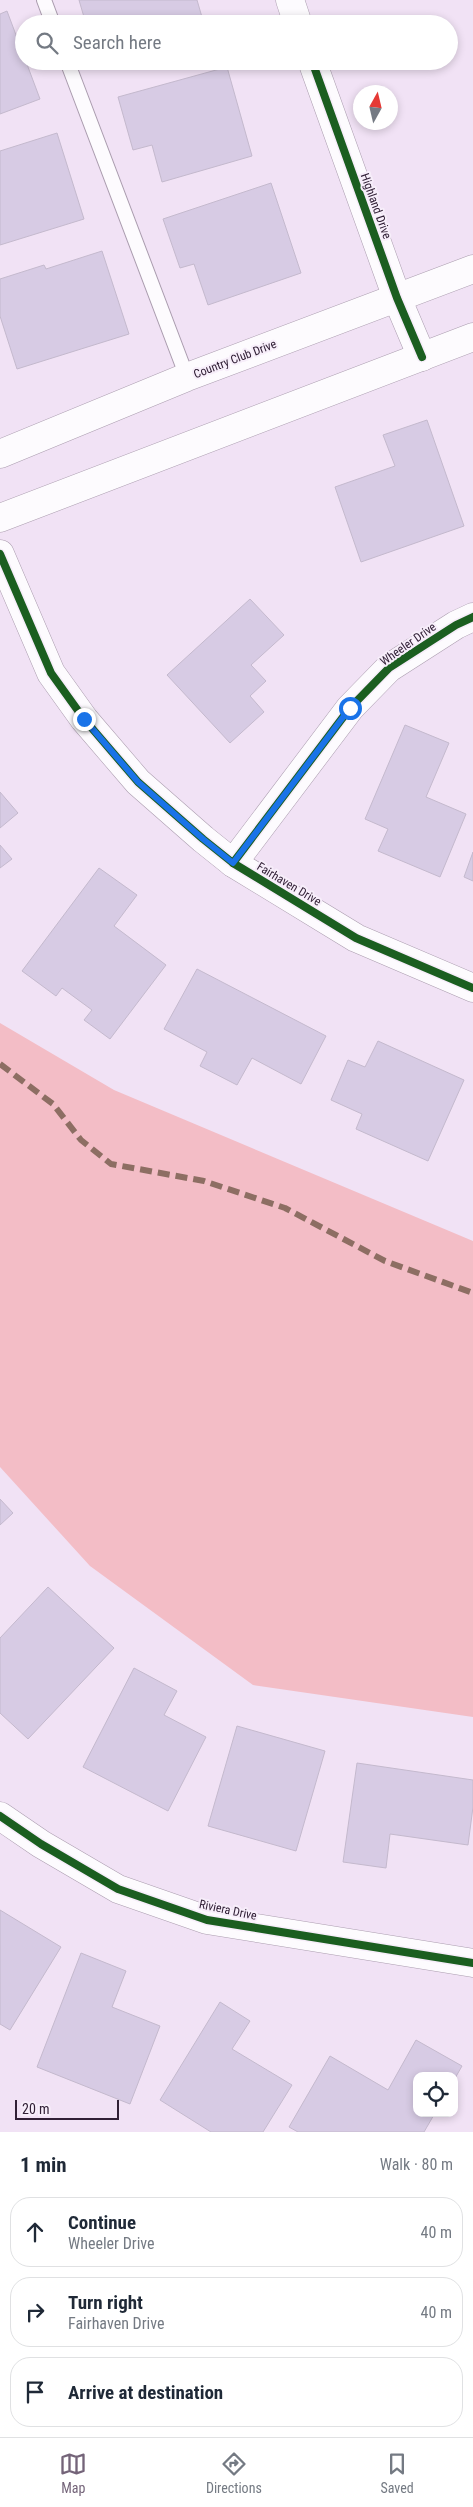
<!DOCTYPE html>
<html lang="en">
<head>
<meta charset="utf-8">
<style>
  body { margin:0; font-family:"Roboto Condensed",sans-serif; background:#f6f6f7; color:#1f2937 }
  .controls { position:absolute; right:15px; bottom:15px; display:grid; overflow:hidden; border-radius:10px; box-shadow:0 2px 8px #0003 }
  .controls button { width:45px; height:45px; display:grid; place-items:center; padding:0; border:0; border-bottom:1px solid #e0e1e3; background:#fff; color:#1f2937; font:25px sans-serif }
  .compass { position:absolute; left:353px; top:85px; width:45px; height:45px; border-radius:50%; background:#fff; box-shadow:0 2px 8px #0003; rotate:8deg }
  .scale { position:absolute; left:15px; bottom:12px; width:104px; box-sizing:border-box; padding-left:5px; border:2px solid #312036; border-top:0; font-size:14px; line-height:18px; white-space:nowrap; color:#312036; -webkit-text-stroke:4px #f7eefa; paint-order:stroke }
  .stop { position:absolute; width:15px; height:15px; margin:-11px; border:4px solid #1a73e8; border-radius:50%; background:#fff }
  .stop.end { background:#1a73e8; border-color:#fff; box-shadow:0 1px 5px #0008 }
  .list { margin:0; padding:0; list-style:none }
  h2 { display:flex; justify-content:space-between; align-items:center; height:65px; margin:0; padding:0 20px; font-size:21px }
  h2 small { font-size:16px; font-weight:400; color:#747a83 }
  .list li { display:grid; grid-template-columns:32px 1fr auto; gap:15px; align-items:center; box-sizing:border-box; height:70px; margin:0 10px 10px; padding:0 10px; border:1px solid #e0e1e3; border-radius:20px }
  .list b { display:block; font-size:19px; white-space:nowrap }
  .list p { margin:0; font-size:16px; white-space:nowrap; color:#747a83 }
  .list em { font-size:16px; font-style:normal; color:#747a83 }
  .icon { flex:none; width:28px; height:28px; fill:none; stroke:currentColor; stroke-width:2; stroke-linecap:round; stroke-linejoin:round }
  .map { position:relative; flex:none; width:473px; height:2132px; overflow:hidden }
  .search { position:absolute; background:#fff; box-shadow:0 2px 8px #0003; left:15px; right:15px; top:15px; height:55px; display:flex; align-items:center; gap:12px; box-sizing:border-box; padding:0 18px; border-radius:28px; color:#747a83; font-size:19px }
  .sheet { height:305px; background:#fff }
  nav { display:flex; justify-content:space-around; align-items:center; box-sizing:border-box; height:70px; border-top:1px solid #e0e1e3; background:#fff; font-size:14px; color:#747a83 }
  nav a { display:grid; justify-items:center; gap:2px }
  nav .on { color:#746479 }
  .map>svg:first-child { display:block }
</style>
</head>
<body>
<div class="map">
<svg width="473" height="2132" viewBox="0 0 473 2132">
  <rect width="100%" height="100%" fill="#f1e2f5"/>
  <polygon fill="#f3bdc6" points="0,1023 114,1090 473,1241 473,1717 253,1685 90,1566 0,1467"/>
  <g fill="#d7cbe4" stroke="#c4b9cd">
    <polygon points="79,0 197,0 204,24 86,24"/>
    <polygon points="7,11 40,99 0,114 0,14"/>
    <polygon points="112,61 136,61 114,67"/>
    <polygon points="227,67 252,156 162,182 152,145 133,150 118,97"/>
    <polygon points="57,133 84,219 0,245 0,151"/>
    <polygon points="271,183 301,273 208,305 194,264 180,268 163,219"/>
    <polygon points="102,251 129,334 17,369 0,316 0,279 44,265 46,269"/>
    <polygon points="427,420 464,526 361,562 335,487 395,466 383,435"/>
    <polygon points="250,599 284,635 251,665 266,681 250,696 264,712 230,743 167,675"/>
    <polygon points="405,725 449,743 426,797 466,814 440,877 378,851 388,829 365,819"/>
    <polygon points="0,792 18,813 0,828"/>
    <polygon points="0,845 12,859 0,868"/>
    <polygon points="473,852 473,881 464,877"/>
    <polygon points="99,868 137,895 114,926 166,965 110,1039 84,1020 92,1010 62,988 56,996 22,971"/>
    <polygon points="197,969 326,1036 301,1084 252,1058 237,1085 200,1066 207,1052 164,1029"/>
    <polygon points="378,1041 464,1080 428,1161 356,1129 362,1114 331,1100 348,1060 365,1067"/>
    <polygon points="0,1499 13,1513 0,1525"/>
    <polygon points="48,1587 114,1648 28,1739 0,1713 0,1638"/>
    <polygon points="134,1668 177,1691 164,1715 206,1737 168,1811 83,1767"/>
    <polygon points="237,1726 325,1751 296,1851 208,1826"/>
    <polygon points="357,1763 473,1780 473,1807 468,1845 390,1834 386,1868 343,1862"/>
    <polygon points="0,1910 61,1947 10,2030 0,2024"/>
    <polygon points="81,1953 126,1971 112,2007 160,2026 130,2104 37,2067"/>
    <polygon points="220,2002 250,2021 232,2049 292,2085 263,2132 211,2132 160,2100"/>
    <polygon points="416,2040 462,2066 454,2080 454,2076 417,2076 417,2113 435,2113 424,2132 298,2132 289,2127 330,2056 388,2090"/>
  </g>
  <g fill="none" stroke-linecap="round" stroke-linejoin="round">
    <g stroke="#ab9daf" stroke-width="16">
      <g id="lane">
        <polyline points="44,0 53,24"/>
        <polyline points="67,61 187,377"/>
      </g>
    </g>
    <g stroke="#ab9daf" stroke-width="29">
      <g id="street">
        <polyline points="290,0 298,24"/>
        <polyline points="312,61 397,298 422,357"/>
        <polyline points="0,554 51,673 84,719 138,782 203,839 233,863 356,938 473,988"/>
        <polyline points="233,863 350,708 389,668 456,625 473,617"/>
        <polyline points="0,1816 41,1844 118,1889 207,1920 473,1963"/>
      </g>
    </g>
    <g stroke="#ab9daf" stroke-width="29">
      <g id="secondary">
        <polyline points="0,454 187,377 473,269"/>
        <polyline points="0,518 473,337"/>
      </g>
    </g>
    <use href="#lane" stroke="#fdfbfe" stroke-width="14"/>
    <use href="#street" stroke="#fdfbfe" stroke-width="28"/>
    <use href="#secondary" stroke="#fdfbfe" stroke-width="28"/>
    <polyline stroke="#8d6e63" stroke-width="6" stroke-dasharray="12 6" stroke-linecap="butt" points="0,1064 53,1104 81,1140 111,1164 204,1181 285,1208 385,1261 473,1293"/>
    <g stroke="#f7eefa" stroke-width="11">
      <g id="cycleway">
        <polyline points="312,61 397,298 422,357"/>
        <polyline points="0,554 51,673 84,719 138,782 203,839 233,863 356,938 473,988"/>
        <polyline points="233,863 350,708 389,668 456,625 473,617"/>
        <polyline points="0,1816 41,1844 118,1889 207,1920 473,1963"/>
      </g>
    </g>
    <use href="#cycleway" stroke="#1b5e20" stroke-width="8"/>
  </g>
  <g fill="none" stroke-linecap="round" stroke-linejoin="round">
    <polyline stroke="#1a73e8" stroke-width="6" points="84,719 138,782 203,839 233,863 350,708"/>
  </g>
  <g text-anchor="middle" stroke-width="4" stroke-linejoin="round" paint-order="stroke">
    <g font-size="12" fill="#312036" stroke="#f7eefa">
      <text transform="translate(376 206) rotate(70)" y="4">Highland Drive</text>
      <text transform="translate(235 359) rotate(-21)" y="4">Country Club Drive</text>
      <text transform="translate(408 644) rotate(-35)" y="4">Wheeler Drive</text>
      <text transform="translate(289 884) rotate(31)" y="4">Fairhaven Drive</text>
      <text transform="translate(228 1910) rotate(12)" y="4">Riviera Drive</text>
    </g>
  </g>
</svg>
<div class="controls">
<button><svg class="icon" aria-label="locate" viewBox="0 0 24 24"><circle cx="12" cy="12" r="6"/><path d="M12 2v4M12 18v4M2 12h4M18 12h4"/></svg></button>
</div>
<svg class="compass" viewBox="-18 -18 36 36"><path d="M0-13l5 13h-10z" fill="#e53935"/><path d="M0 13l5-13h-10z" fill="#747a83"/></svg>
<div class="scale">20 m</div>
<div class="stop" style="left:350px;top:708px"></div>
<div class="stop end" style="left:84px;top:719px"></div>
<div class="search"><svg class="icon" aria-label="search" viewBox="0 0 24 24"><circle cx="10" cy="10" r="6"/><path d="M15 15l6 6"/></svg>Search here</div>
</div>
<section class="sheet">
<h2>1 min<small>Walk · 80 m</small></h2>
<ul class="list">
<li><svg class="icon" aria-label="ahead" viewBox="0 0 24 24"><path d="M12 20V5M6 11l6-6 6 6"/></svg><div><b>Continue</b><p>Wheeler Drive</p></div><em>40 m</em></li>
<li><svg class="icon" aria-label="right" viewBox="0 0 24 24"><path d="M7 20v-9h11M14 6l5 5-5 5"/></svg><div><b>Turn right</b><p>Fairhaven Drive</p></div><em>40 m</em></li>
<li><svg class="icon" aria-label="arrive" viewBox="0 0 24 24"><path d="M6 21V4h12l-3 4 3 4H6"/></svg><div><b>Arrive at destination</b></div></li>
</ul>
</section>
<nav>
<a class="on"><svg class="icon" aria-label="map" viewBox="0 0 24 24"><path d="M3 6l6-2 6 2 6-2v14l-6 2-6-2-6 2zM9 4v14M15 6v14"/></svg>Map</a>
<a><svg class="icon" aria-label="directions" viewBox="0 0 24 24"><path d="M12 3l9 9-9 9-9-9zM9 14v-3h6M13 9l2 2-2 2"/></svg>Directions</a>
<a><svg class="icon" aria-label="saved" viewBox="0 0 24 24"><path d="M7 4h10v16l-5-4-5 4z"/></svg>Saved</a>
</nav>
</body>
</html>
